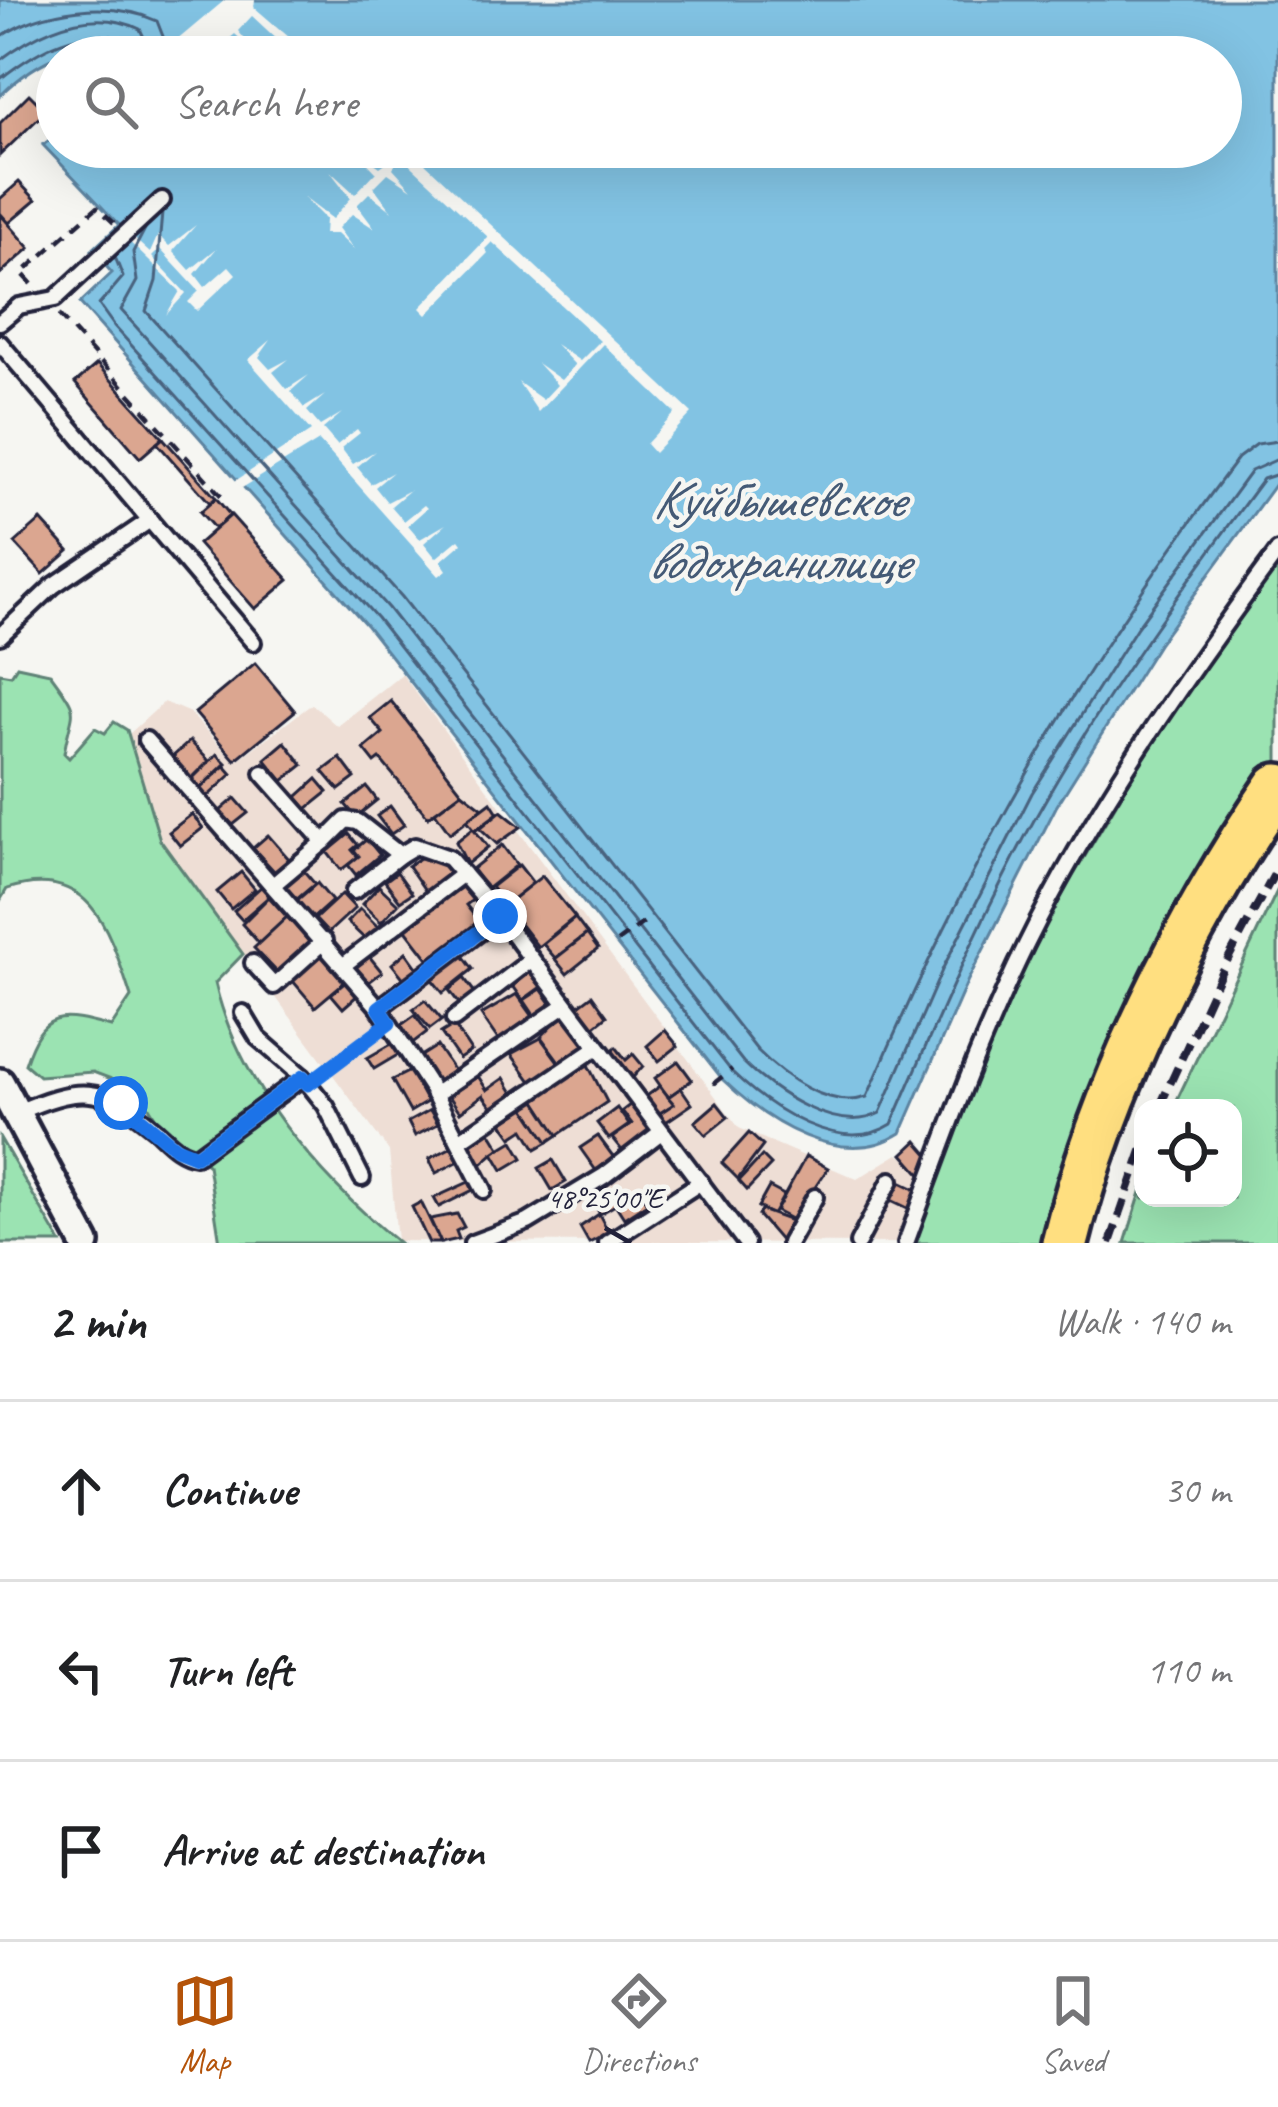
<!DOCTYPE html>
<html lang="en">
<head>
<meta charset="utf-8">
<style>
  body { margin:0; font-family:Caveat,sans-serif; background:#f6f6f6; color:#202124 }
  .controls { position:absolute; right:36px; bottom:36px; display:grid; overflow:hidden; border-radius:24px; box-shadow:0 12px 48px #0002 }
  .controls button { width:108px; height:108px; display:grid; place-items:center; padding:0; border:0; border-bottom:3px solid #e0e0e0; background:#fff; color:#202124; font:60px sans-serif }
  .stop { position:absolute; width:36px; height:36px; margin:-27px; border:9px solid #1a73e8; border-radius:50%; background:#fff }
  .stop.end { background:#1a73e8; border-color:#fff; box-shadow:0 3px 12px #0008 }
  .list { margin:0; padding:0; list-style:none }
  h2 { display:flex; justify-content:space-between; align-items:center; height:156px; margin:0; padding:0 48px; font-size:51px }
  h2 small { font-size:39px; font-weight:400; color:#757577 }
  .list li { display:grid; grid-template-columns:78px 1fr auto; gap:36px; align-items:center; box-sizing:border-box; height:180px; padding:0 48px; border-top:3px solid #e0e0e0 }
  .list b { display:block; font-size:45px; white-space:nowrap }
  .list em { font-size:39px; font-style:normal; color:#757577 }
  .icon { flex:none; width:66px; height:66px; fill:none; stroke:currentColor; stroke-width:2; stroke-linecap:round; stroke-linejoin:round }
  .map { position:relative; flex:none; width:1278px; height:1243px; overflow:hidden }
  .search { position:absolute; background:#fff; box-shadow:0 12px 48px #0002; left:36px; right:36px; top:36px; height:132px; display:flex; align-items:center; gap:30px; box-sizing:border-box; padding:0 42px; border-radius:66px; color:#757577; font-size:45px }
  .sheet { height:696px; background:#fff }
  nav { display:flex; justify-content:space-around; align-items:center; box-sizing:border-box; height:168px; border-top:3px solid #e0e0e0; background:#fff; font-size:33px; color:#757577 }
  nav a { display:grid; justify-items:center; gap:6px }
  nav .on { color:#b45309 }
  .map>svg:first-child { display:block }
</style>
</head>
<body>
<div class="map">
<svg width="1278" height="1243" viewBox="0 0 1278 1243">
  <rect width="100%" height="100%" fill="#f6f6f2"/>
  <filter id="ink" filterUnits="userSpaceOnUse"><feTurbulence type="fractalNoise" baseFrequency=".00833" numOctaves="2"/><feDisplacementMap in="SourceGraphic" scale="24" xChannelSelector="R" yChannelSelector="G"/><feConvolveMatrix kernelMatrix="1 2 1 2 8 2 1 2 1" color-interpolation-filters="sRGB"/></filter>
  <g filter="url(#ink)">
    <polygon fill="#eeded5" points="402,674 739,1128 857,1179 898,1154 934,1175 906,1243 397,1241 389,1151 160,840 128,735 164,702 190,713 235,762 312,704 337,726"/>
    <g fill="#9be3b2" stroke="#5e8276" stroke-width="3">
      <polygon points="1278,561 1278,760 1262,783 1047,1243 906,1243 1037,937 1179,698"/>
      <path d="M17,666L50,673C83,717 72,705 64,753L69,758L95,728L105,733L114,722L127,730L160,840L243,954L215,983C239,1085 319,1178 399,1243H220L208,1165L159,1123L138,1089L93,1072L39,1076L25,1064C43,1010 60,1013 111,1027L131,997C110,933 92,862 7,889L0,901V673L11,675Z"/>
      <polygon points="1278,889 1278,1243 1125,1243 1143,1186 1143,1198 1233,1198 1233,1108 1173,1108"/>
      <polygon points="0,1138 61,1243 0,1243"/>
    </g>
    <path fill="#82c3e3" stroke="#5c83a0" stroke-width="3" d="M0,0H1278V480L1159,643L1056,807L968,980L901,1133C841,1171 766,1121 723,1080L367,626L80,303L112,273L92,250L119,225L43,145L57,134V147H1221V57H136C88,33 36,60 0,96Z"/>
    <g fill="#f6f6f2">
      <polygon points="225,0 255,0 254,7 312,57 296,57 252,16 238,31 260,57 235,34 222,45 231,57 220,49 202,57 157,57"/>
      <polygon points="352,147 380,167 398,154 392,147 408,147 692,413 654,453 646,444 675,413 603,344 538,412 518,382 543,400 557,385 537,363 561,380 575,365 555,344 580,361 600,341 492,242 485,249 488,253 427,315 420,308 488,237 400,155 393,168 412,189 388,173 374,187 392,211 369,193 357,205 375,229 352,214 338,228 355,251 337,234 324,234 325,219 303,197 332,219 351,198 329,170 355,194 376,172"/>
      <polygon points="196,225 173,251 190,270 217,248 195,274 205,287 229,266 236,274 197,311 188,302 199,291 160,249 152,257 186,293 166,315 180,291 116,229 120,226 150,253 158,235 169,246"/>
      <polygon points="271,340 259,357 270,369 289,359 273,372 287,389 309,375 291,391 304,408 325,395 307,411 320,426 342,413 323,429 337,445 357,429 360,433 341,448 353,464 375,451 357,467 371,484 393,472 375,487 387,502 410,490 391,506 404,521 424,505 427,508 408,525 420,539 446,524 424,543 436,558 459,539 462,543 441,561 447,570 439,576 319,441 242,488 235,481 311,431 248,360"/>
    </g>
    <g fill="none" stroke-linecap="round" stroke-linejoin="round">
      <g stroke="#48627e" stroke-width="3">
        <path d="M0,37C44,8 111,0 157,21L171,57"/>
        <path d="M0,60C40,30 91,6 140,29L153,57"/>
        <path d="M0,79C37,50 82,23 130,41L137,57"/>
        <path d="M162,213L156,281L146,311L402,597L757,1050C783,1076 828,1110 867,1097C969,858 1081,665 1238,458L1257,444L1278,441"/>
        <path d="M145,229L133,252L137,281L121,310L388,608L743,1062C772,1091 838,1136 880,1113L943,968L1032,793L1137,627L1251,471L1278,459"/>
        <path d="M115,257L123,277L99,305L114,326L377,618L732,1072C768,1107 841,1157 892,1124C940,1014 986,903 1046,799C1110,687 1186,583 1263,479L1278,474"/>
      </g>
    </g>
    <g fill="#dba690" stroke="#22223b" stroke-width="3">
      <polygon points="29,94 46,111 0,155 0,123"/>
      <polygon points="19,182 36,200 9,223 0,213 0,199"/>
      <polygon points="0,214 30,248 0,274"/>
      <polygon points="97,364 163,438 140,458 75,383"/>
      <polygon points="163,438 216,498 210,503 157,443"/>
      <polygon points="216,498 230,515 215,529 200,512"/>
      <polygon points="231,515 289,580 255,609 198,544"/>
      <polygon points="41,520 69,551 43,574 15,543"/>
      <polygon points="255,663 295,711 235,760 195,713"/>
      <polygon points="391,701 462,792 428,817 380,759 375,763 364,749 383,733 370,718"/>
      <polygon points="190,741 209,761 190,780 170,759"/>
      <polygon points="285,742 303,765 283,781 265,759"/>
      <polygon points="217,754 226,763 199,789 191,780"/>
      <polygon points="340,758 355,778 339,790 323,771"/>
      <polygon points="225,766 232,774 207,797 200,789"/>
      <polygon points="317,779 328,792 307,809 297,797"/>
      <polygon points="367,787 377,800 356,817 345,804"/>
      <polygon points="462,792 483,808 450,833 435,812"/>
      <polygon points="235,798 248,813 233,825 220,811"/>
      <polygon points="491,802 498,813 475,830 467,820"/>
      <polygon points="390,806 404,825 391,834 377,816"/>
      <polygon points="501,811 521,827 497,844 480,828"/>
      <polygon points="192,814 203,828 180,846 169,832"/>
      <polygon points="473,828 488,847 467,864 456,842"/>
      <polygon points="349,834 358,845 352,850 358,857 341,870 327,852"/>
      <polygon points="268,835 289,859 275,872 253,848"/>
      <polygon points="367,839 380,855 356,875 348,865 359,856 354,850"/>
      <polygon points="502,845 517,865 487,889 472,869"/>
      <polygon points="438,857 451,875 427,893 408,866 420,858"/>
      <polygon points="519,865 533,883 505,905 491,887"/>
      <polygon points="303,870 315,884 296,900 285,886"/>
      <polygon points="241,872 255,889 231,909 217,892"/>
      <polygon points="397,872 412,893 400,901 385,881"/>
      <polygon points="542,876 575,917 538,947 505,905"/>
      <polygon points="317,883 332,901 312,919 296,901"/>
      <polygon points="263,885 272,894 242,920 234,911"/>
      <polygon points="379,886 398,904 381,922 362,904"/>
      <polygon points="463,886 474,899 466,905 480,923 430,961 404,927"/>
      <polygon points="342,894 355,908 328,933 315,919"/>
      <polygon points="269,897 287,917 259,943 242,924"/>
      <polygon points="360,909 379,928 366,940 347,922"/>
      <polygon points="287,917 312,943 279,974 254,948"/>
      <polygon points="575,918 587,934 555,958 543,944"/>
      <polygon points="587,934 598,949 567,974 555,959"/>
      <polygon points="406,952 419,970 405,980 392,964"/>
      <polygon points="324,953 347,980 315,1007 292,980"/>
      <polygon points="461,953 473,969 443,993 430,977"/>
      <polygon points="369,956 382,972 364,986 351,970"/>
      <polygon points="529,970 541,987 523,1000 511,983"/>
      <polygon points="464,978 476,994 461,1006 449,990"/>
      <polygon points="348,980 359,994 343,1008 331,994"/>
      <polygon points="541,989 553,1006 536,1018 524,1000"/>
      <polygon points="517,994 535,1019 501,1044 481,1015"/>
      <polygon points="592,995 607,1016 592,1028 576,1007"/>
      <polygon points="425,1000 442,1020 430,1029 413,1009"/>
      <polygon points="564,1013 588,1044 561,1064 541,1037"/>
      <polygon points="415,1015 427,1032 410,1045 397,1028"/>
      <polygon points="454,1025 471,1051 459,1059 441,1033"/>
      <polygon points="665,1030 678,1046 659,1061 647,1046"/>
      <polygon points="541,1038 560,1064 533,1084 511,1054"/>
      <polygon points="395,1042 401,1053 374,1069 367,1058"/>
      <polygon points="437,1046 456,1074 438,1086 418,1058"/>
      <polygon points="616,1047 626,1060 633,1054 643,1066 629,1082 607,1054"/>
      <polygon points="678,1061 692,1080 668,1097 655,1078"/>
      <polygon points="587,1063 607,1102 558,1135 535,1100"/>
      <polygon points="410,1071 427,1102 410,1112 392,1080"/>
      <polygon points="478,1076 487,1090 504,1078 515,1096 494,1110 483,1095 460,1112 449,1096"/>
      <polygon points="660,1086 674,1104 657,1115 644,1098"/>
      <polygon points="681,1088 692,1104 663,1124 657,1115 674,1104 668,1097"/>
      <polygon points="536,1101 558,1135 548,1142 525,1108"/>
      <polygon points="717,1103 728,1117 706,1135 695,1122"/>
      <polygon points="631,1104 652,1132 624,1153 612,1138 632,1124 622,1111"/>
      <polygon points="525,1108 548,1142 536,1149 524,1129 512,1137 502,1123"/>
      <polygon points="617,1108 629,1125 609,1139 597,1123"/>
      <polygon points="430,1110 438,1124 415,1136 408,1122"/>
      <polygon points="489,1130 500,1148 478,1167 465,1145"/>
      <polygon points="749,1133 763,1146 738,1179 722,1163"/>
      <polygon points="598,1136 615,1159 597,1172 580,1148"/>
      <polygon points="513,1141 523,1158 503,1170 493,1153"/>
      <polygon points="917,1141 931,1157 923,1177 903,1154"/>
      <polygon points="452,1147 459,1161 436,1173 429,1159"/>
      <polygon points="762,1156 771,1165 747,1190 739,1181"/>
      <polygon points="806,1156 828,1168 793,1220 776,1211"/>
      <polygon points="553,1160 566,1182 552,1190 539,1168"/>
      <polygon points="896,1180 919,1191 910,1209 887,1198"/>
      <polygon points="469,1182 473,1190 439,1207 434,1198"/>
      <polygon points="607,1187 617,1204 600,1214 590,1197"/>
      <polygon points="769,1187 784,1195 773,1215 758,1207"/>
      <polygon points="640,1192 647,1203 624,1218 617,1207"/>
      <polygon points="421,1202 441,1243 429,1243 412,1207"/>
      <polygon points="761,1210 794,1222 782,1243 758,1215"/>
      <polygon points="457,1214 464,1227 456,1231 459,1239 441,1243 430,1219"/>
      <polygon points="599,1214 609,1233 589,1243 580,1227"/>
    </g>
    <g fill="none" stroke-linecap="round" stroke-linejoin="round">
      <g stroke="#22223b" stroke-width="22">
        <g id="service">
          <polyline points="0,322 19,306 55,299 162,200"/>
          <polyline points="0,343 253,642"/>
          <polyline points="0,636 53,586 150,520"/>
          <polyline points="146,740 379,1008 431,1088 484,1190"/>
          <polyline points="263,773 324,842 346,820 358,822 400,855 415,846 449,858 500,917 746,1243"/>
          <polyline points="273,885 324,842"/>
          <polyline points="354,891 400,855"/>
          <polyline points="253,963 274,986 324,941"/>
          <polyline points="345,964 463,874"/>
          <polyline points="379,1008 500,917"/>
          <polyline points="454,1019 531,960"/>
          <polyline points="303,1077 326,1106 362,1178"/>
          <polyline points="434,1095 565,1005"/>
          <path d="M15,1113C78,1086 101,1083 156,1130C168,1141 179,1154 196,1156L303,1077L258,1038L243,1013"/>
          <polyline points="459,1141 596,1048"/>
          <polyline points="472,1243 528,1222 604,1176 661,1132"/>
          <polyline points="607,1243 701,1182"/>
          <polyline points="789,1243 815,1197"/>
          <polyline points="858,1243 891,1180"/>
          <path d="M906,1243C943,1142 979,1041 1026,945C1095,805 1186,676 1278,551"/>
        </g>
      </g>
      <g stroke="#22223b" stroke-width="36">
        <polyline id="minor" points="0,1083 85,1243"/>
      </g>
      <g stroke="#22223b" stroke-width="54">
        <path id="primary" d="M1065,1243C1103,1089 1188,917 1278,787"/>
      </g>
      <g stroke="#22223b" stroke-width="4.5" stroke-dasharray="12 9" stroke-linecap="butt">
        <polyline points="32,284 22,273 97,207 114,223"/>
        <polyline points="59,315 225,500"/>
        <polyline points="617,942 647,920"/>
        <polyline points="321,1074 375,1034"/>
        <polyline points="713,1084 732,1069"/>
      </g>
      <use href="#service" stroke="#f6f6f2" stroke-width="14"/>
      <use href="#minor" stroke="#f6f6f2" stroke-width="27"/>
      <use href="#primary" stroke="#ffdf80" stroke-width="45"/>
      <g stroke="#22223b" stroke-width="8" stroke-dasharray="18 9" stroke-linecap="butt">
        <polyline points="1159,1108 1221,972 1278,867"/>
        <polyline points="1110,1243 1143,1148"/>
      </g>
    </g>
  </g>
  <g fill="none" stroke-linecap="round" stroke-linejoin="round" filter="url(#ink)">
    <polyline stroke="#1a73e8" stroke-width="15" points="121,1103 176,1148 196,1156 303,1077 308,1084 389,1023 379,1008 500,916"/>
  </g>
  <path fill="none" stroke="#22223b" stroke-width="4.5" d="M605,1228L631,1243"/>
  <g text-anchor="middle" stroke-width="9" stroke-linejoin="round" paint-order="stroke">
    <g font-size="54" font-style="italic" fill="#445a76" stroke="#f6f6f2">
      <text x="778" y="517">Куйбышевское<tspan x="778" dy="62">водохранилище</tspan></text>
    </g>
  </g>
  <g font-size="30" text-anchor="middle" fill="#22223b" stroke="#f6f6f2" stroke-width="9" stroke-linejoin="round" paint-order="stroke">
    <text x="605" y="1208">48°25'00"E</text>
  </g>
</svg>
<div class="controls">
<button><svg class="icon" aria-label="locate" viewBox="0 0 24 24"><circle cx="12" cy="12" r="6"/><path d="M12 2v4M12 18v4M2 12h4M18 12h4"/></svg></button>
</div>
<div class="stop" style="left:121px;top:1103px"></div>
<div class="stop end" style="left:500px;top:916px"></div>
<div class="search"><svg class="icon" aria-label="search" viewBox="0 0 24 24"><circle cx="10" cy="10" r="6"/><path d="M15 15l6 6"/></svg>Search here</div>
</div>
<section class="sheet">
<h2>2 min<small>Walk · 140 m</small></h2>
<ul class="list">
<li><svg class="icon" aria-label="ahead" viewBox="0 0 24 24"><path d="M12 20V5M6 11l6-6 6 6"/></svg><div><b>Continue</b></div><em>30 m</em></li>
<li><svg class="icon" aria-label="left" viewBox="0 0 24 24"><path d="M17 20v-9H6M10 6l-5 5 5 5"/></svg><div><b>Turn left</b></div><em>110 m</em></li>
<li><svg class="icon" aria-label="arrive" viewBox="0 0 24 24"><path d="M6 21V4h12l-3 4 3 4H6"/></svg><div><b>Arrive at destination</b></div></li>
</ul>
</section>
<nav>
<a class="on"><svg class="icon" aria-label="map" viewBox="0 0 24 24"><path d="M3 6l6-2 6 2 6-2v14l-6 2-6-2-6 2zM9 4v14M15 6v14"/></svg>Map</a>
<a><svg class="icon" aria-label="directions" viewBox="0 0 24 24"><path d="M12 3l9 9-9 9-9-9zM9 14v-3h6M13 9l2 2-2 2"/></svg>Directions</a>
<a><svg class="icon" aria-label="saved" viewBox="0 0 24 24"><path d="M7 4h10v16l-5-4-5 4z"/></svg>Saved</a>
</nav>
</body>
</html>
